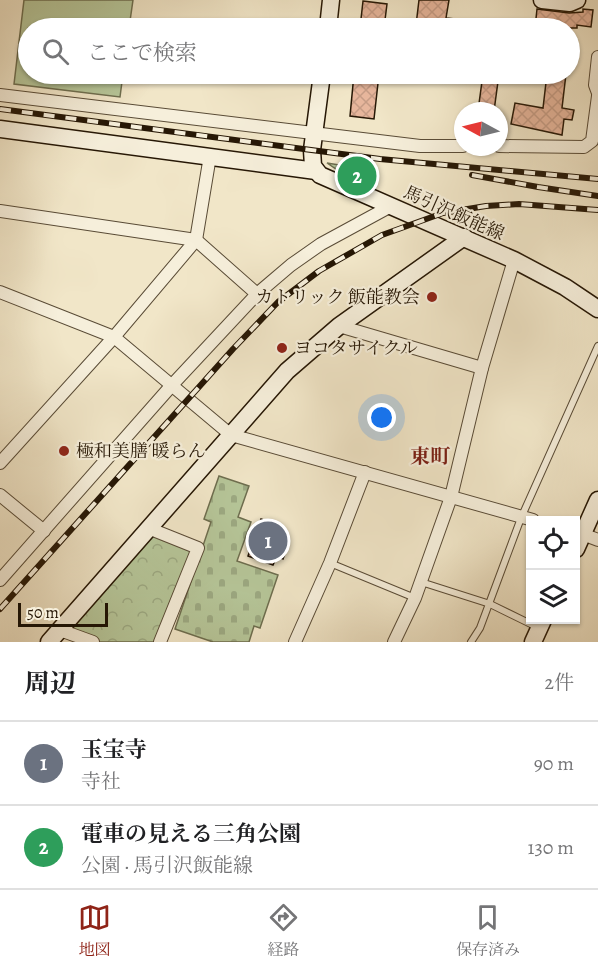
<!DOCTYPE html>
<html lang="ja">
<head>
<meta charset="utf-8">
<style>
  body { margin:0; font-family:Alegreya,"Noto Serif JP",serif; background:#f2f2f2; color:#202124 }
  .controls { position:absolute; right:18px; bottom:18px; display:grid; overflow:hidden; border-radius:0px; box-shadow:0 2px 4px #0004 }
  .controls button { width:54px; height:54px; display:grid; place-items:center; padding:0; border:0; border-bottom:2px solid #e0e0e0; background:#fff; color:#202124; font:30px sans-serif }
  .compass { position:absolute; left:454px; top:102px; width:54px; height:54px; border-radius:50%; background:#fff; box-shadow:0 2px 4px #0004; rotate:277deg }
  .scale { position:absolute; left:18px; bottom:15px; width:90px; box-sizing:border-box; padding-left:6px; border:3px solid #261705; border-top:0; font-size:16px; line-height:21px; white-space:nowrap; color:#261705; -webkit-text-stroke:4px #f6efdb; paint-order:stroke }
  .you { position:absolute; left:382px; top:418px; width:21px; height:21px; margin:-15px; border:4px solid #fff; border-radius:50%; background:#1a73e8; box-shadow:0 0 0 9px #1a73e833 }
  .badge { display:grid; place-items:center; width:39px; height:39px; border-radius:50%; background:#8f2418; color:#fff; font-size:20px; font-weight:700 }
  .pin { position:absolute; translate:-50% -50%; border:3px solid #fff; box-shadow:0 2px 6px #0006 }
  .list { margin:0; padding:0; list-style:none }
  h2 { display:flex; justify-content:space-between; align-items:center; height:78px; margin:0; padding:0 24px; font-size:26px }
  h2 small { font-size:20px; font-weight:400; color:#757577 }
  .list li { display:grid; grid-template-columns:39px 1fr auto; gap:18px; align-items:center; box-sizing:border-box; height:84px; padding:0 24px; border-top:2px solid #e0e0e0 }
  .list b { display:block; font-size:22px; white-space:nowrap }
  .list p { margin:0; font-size:20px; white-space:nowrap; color:#757577 }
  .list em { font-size:20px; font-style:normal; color:#757577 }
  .icon { flex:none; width:33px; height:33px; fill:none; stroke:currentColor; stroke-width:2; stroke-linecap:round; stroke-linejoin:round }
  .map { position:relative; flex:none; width:598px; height:642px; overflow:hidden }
  .search { position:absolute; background:#fff; box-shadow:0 2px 4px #0004; left:18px; right:18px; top:18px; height:66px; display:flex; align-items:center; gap:15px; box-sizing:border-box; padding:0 21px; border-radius:33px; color:#757577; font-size:22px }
  .sheet { height:246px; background:#fff }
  nav { display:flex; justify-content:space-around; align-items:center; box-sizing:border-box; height:84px; border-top:2px solid #e0e0e0; background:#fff; font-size:16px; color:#757577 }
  nav a { display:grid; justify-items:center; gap:3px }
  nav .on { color:#8f2418 }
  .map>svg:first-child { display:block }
</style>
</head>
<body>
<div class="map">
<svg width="598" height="642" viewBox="0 0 598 642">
  <defs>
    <pattern id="cemetery-stones" width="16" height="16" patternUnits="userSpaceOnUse" patternTransform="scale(1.5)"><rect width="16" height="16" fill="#b6c699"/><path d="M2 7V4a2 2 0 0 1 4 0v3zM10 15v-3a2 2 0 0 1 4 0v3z" fill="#9ca982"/></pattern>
    <pattern id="park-crowns" width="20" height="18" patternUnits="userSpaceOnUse" patternTransform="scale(1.5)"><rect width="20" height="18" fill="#b6c699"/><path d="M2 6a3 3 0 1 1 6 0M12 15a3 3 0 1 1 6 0" fill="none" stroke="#9ca982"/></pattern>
    <pattern id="building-cross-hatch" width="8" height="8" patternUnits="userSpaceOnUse" patternTransform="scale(1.5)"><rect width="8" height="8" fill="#e7b69c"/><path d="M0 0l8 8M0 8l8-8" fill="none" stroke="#c69c85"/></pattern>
  </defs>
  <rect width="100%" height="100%" fill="#f1e6c8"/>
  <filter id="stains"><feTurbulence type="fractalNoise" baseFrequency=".00333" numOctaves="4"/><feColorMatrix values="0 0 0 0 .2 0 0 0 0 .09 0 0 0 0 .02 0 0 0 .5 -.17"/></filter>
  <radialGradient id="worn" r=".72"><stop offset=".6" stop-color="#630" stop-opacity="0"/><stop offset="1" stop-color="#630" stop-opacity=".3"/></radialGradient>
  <polygon fill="url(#cemetery-stones)" stroke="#6e6e4f" stroke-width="1.5" points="219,476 249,486 238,517 251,522 237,561 278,575 260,628 254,626 249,642 213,642 175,629 211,522 204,519"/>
  <g fill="url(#park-crowns)" stroke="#6e6e4f" stroke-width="1.5">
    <polygon points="327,163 364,169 362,180 339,171"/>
    <polygon points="148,528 198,548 160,642 93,642 68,633"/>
  </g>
  <polygon fill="#b6c699" stroke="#6e6e4f" stroke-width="1.5" points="24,0 133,0 129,28 28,28 28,74 123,74 120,97 14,84"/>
  <g fill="url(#building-cross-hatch)" stroke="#261705" stroke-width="1.5">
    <polygon points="419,0 449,0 446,18 483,22 482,28 434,28 434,27 416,25"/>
    <polygon points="363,1 387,4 384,28 360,28"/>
    <polygon points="537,9 569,13 583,12 583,9 593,10 591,27 577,25 577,28 535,28"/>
    <polygon points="354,74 379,74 374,119 350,116"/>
    <polygon points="483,74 499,74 494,111 478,111"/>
    <polygon points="547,74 566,74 562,108 574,110 572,120 564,119 562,135 511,124 515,103 543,108"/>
    <polygon points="261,519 280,526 277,533 284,536 281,545 287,548 283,559 277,556 273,565 248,556"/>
  </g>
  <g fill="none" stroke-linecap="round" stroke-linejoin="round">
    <g stroke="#594b36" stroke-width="8">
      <g id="lane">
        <polyline points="330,563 415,598"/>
        <polyline points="421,582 490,604 539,628"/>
        <polyline points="471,642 480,628 521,518 598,346"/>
      </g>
    </g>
    <g stroke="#594b36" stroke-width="14">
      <g id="street">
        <polyline points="598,57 595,85 598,93"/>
        <polyline points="0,95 420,146 463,146"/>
        <polyline points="499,146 584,147 592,141 598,96"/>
        <polyline points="0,211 196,240 257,294"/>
        <polyline points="0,292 114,337 231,435 533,520"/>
        <polyline points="339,326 482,368"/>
        <polyline points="0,463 114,337 196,240 210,156"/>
        <polyline points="0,495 44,531"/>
        <polyline points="148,528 198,548 160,642"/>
        <polyline points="577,532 598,540"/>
        <polyline points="0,580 172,385 257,294 291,265 321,244 391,206"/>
        <polyline points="60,630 93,642"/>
        <polyline points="295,642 330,563 365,472"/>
        <polyline points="394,642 415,598 451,497 482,368 514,260"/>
      </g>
    </g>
    <g stroke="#261705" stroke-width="19">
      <g id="secondary">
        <polyline points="542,0 570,3 577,0"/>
        <polyline points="328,28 331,0"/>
        <polyline points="322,74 312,150 313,166 320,175 514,260 565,287 598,309"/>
        <polyline points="0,129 316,171"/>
        <polyline points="576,549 598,500"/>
        <polyline points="49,642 287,371 339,326 464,237"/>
        <polyline points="533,642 543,620"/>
      </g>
    </g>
    <use href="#lane" stroke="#f6efdb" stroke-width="6"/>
    <use href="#street" stroke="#f6efdb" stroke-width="12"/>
    <use href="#secondary" stroke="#f6efdb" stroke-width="16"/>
    <g stroke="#261705" stroke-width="6">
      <g id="rail">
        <polyline points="0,109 380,159 598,179"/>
        <polyline points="472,175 538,187 598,196"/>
        <polyline points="0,609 233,349 278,302 319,271 382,235 443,213 486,206 519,204 598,210"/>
      </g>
    </g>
    <use href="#rail" stroke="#f6efdb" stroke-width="4" stroke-dasharray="11" stroke-linecap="butt"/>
  </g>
  <g fill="#8f2418" stroke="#f6efdb" stroke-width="2">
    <circle cx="432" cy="297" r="6"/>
    <circle cx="282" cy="348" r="6"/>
    <circle cx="64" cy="451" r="6"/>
  </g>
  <g text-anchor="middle" stroke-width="4.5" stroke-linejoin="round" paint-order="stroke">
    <g font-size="18" fill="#261705" stroke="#f6efdb">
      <text transform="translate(454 213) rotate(24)" y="6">馬引沢飯能線</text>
    </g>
    <g font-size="18" fill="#261705" stroke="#f6efdb" text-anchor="start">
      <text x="420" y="303" text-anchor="end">カトリック 飯能教会</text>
      <text x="294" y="354">ヨコタサイクル</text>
      <text x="76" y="457">極和美膳 暖らん</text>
    </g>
    <g font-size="20" font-weight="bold" fill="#7a1f14" stroke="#f6efdb">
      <text x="430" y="463">東町</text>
    </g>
  </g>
  <rect width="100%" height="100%" filter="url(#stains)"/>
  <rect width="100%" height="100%" fill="url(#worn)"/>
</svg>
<div class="controls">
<button><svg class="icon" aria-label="locate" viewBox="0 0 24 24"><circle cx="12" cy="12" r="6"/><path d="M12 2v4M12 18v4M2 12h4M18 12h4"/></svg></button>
<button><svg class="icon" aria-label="layers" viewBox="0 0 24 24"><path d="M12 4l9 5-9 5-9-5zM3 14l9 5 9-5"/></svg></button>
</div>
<svg class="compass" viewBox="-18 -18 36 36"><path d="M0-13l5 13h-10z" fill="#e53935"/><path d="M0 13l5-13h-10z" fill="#757577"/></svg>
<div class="scale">50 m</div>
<div class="you"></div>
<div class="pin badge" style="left:268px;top:541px;background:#6b7280">1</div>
<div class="pin badge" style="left:357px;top:176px;background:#2e9e5b">2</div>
<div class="search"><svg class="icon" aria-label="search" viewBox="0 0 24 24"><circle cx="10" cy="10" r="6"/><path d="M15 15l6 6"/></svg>ここで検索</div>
</div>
<section class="sheet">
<h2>周辺<small>2件</small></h2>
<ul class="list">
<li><span class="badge" style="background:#6b7280">1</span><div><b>玉宝寺</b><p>寺社</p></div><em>90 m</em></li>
<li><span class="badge" style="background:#2e9e5b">2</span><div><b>電車の見える三角公園</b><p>公園 · 馬引沢飯能線</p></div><em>130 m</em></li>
</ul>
</section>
<nav>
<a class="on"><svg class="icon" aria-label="map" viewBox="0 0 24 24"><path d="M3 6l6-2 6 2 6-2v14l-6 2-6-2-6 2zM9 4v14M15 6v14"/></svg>地図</a>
<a><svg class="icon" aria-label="directions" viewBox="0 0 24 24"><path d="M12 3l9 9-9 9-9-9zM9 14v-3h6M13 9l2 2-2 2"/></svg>経路</a>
<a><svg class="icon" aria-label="saved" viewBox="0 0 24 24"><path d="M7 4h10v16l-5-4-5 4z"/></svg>保存済み</a>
</nav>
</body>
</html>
